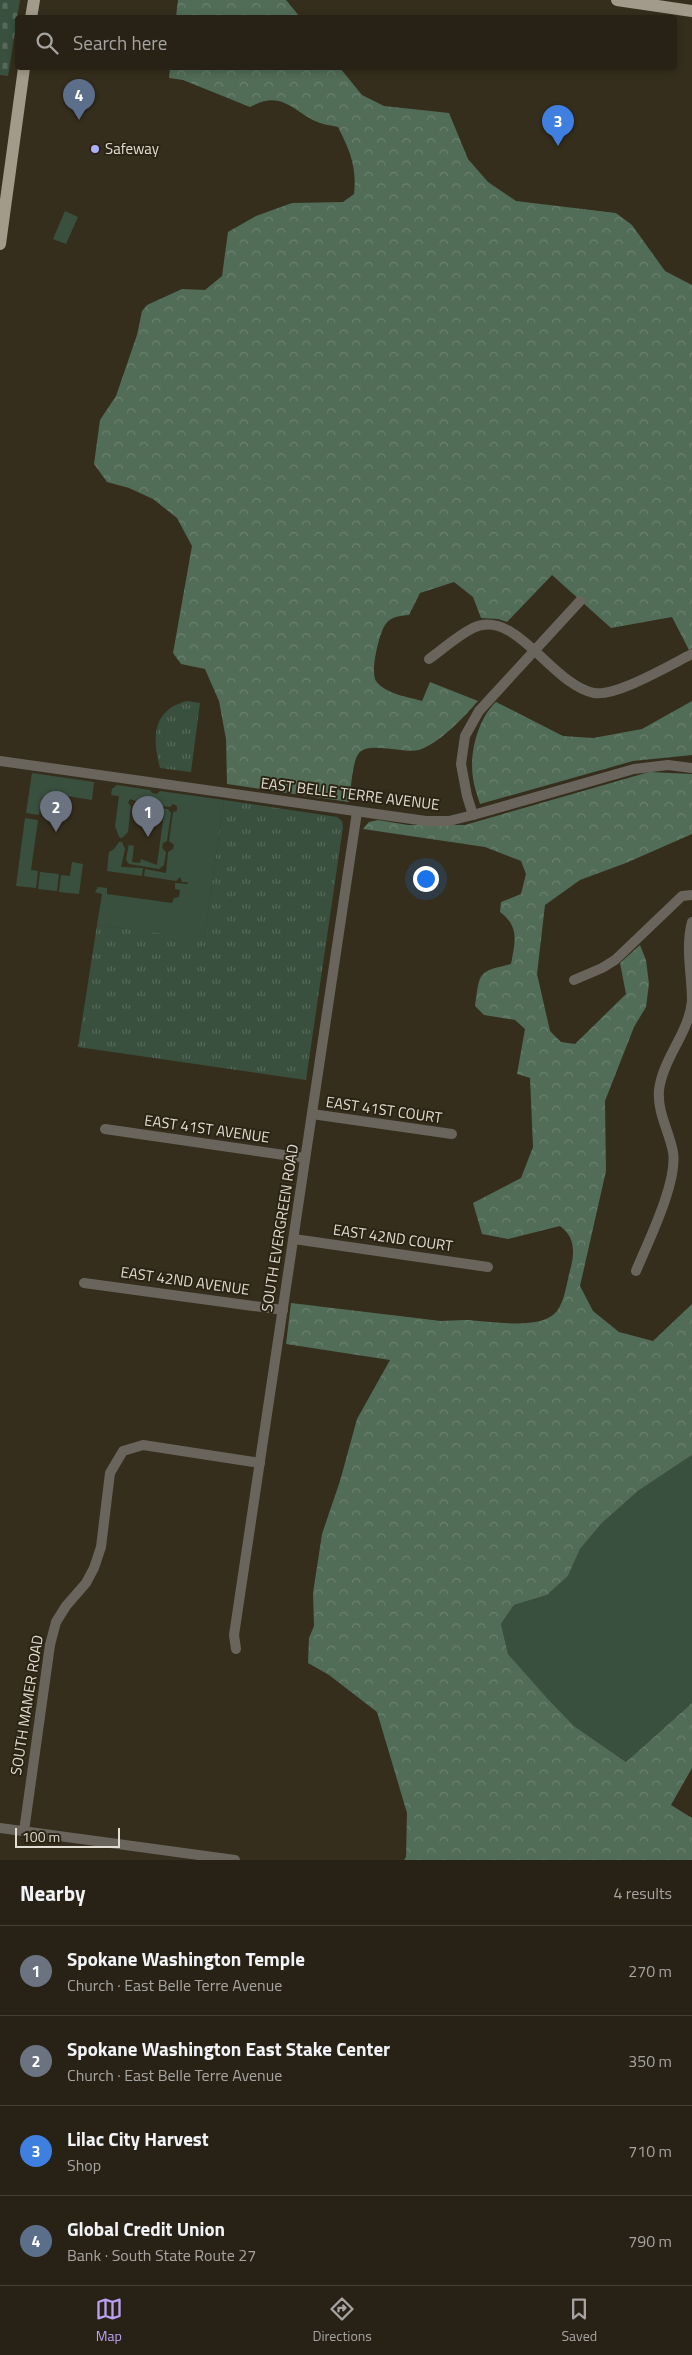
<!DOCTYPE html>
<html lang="en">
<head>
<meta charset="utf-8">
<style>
  body { margin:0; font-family:"Titillium Web",sans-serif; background:#342f23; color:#f1f3f6 }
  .scale { position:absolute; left:15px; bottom:12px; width:105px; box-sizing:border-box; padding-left:5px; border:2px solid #e1ddd2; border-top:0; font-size:14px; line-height:18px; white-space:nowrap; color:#e1ddd2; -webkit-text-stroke:4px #2b2414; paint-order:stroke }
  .you { position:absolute; left:425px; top:878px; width:18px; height:18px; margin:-12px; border:4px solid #fff; border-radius:50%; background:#1a73e8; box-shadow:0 0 0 8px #1a73e833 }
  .badge { display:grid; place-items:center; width:32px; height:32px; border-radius:50%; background:#bca0f2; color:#fff; font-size:16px; font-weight:700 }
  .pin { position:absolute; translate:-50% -41px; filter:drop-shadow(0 1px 2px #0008) }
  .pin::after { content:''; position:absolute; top:26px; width:18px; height:15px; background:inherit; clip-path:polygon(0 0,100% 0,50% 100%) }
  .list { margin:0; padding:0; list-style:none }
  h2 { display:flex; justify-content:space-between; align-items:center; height:65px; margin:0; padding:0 20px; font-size:21px }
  h2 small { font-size:16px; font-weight:400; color:#a5a4a1 }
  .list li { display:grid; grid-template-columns:32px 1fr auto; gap:15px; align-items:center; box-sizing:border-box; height:90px; padding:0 20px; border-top:1px solid #443f35 }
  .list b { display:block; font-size:19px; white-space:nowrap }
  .list p { margin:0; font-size:16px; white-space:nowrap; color:#a5a4a1 }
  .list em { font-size:16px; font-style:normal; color:#a5a4a1 }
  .icon { flex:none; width:28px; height:28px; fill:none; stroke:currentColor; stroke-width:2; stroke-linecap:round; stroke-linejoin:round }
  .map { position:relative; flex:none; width:692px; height:1860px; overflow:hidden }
  .search { position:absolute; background:#282216; box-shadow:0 2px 8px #0003; left:15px; right:15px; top:15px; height:55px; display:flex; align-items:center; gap:12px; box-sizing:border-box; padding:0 18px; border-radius:5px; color:#a5a4a1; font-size:19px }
  .sheet { height:425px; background:#282216 }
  nav { display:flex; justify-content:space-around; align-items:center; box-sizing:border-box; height:70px; border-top:1px solid #443f35; background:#282216; font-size:14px; color:#a5a4a1 }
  nav a { display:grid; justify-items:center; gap:2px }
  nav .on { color:#bca0f2 }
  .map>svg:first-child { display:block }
</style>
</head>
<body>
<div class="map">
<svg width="692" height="1860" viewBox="0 0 692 1860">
  <defs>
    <pattern id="forest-crowns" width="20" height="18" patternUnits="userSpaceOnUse" patternTransform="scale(1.25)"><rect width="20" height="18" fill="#516c57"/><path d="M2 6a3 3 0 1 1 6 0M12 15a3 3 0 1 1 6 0" fill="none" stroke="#6a816e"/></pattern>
    <pattern id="cemetery-stones" width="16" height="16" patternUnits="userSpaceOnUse" patternTransform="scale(1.25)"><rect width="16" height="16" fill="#3a503f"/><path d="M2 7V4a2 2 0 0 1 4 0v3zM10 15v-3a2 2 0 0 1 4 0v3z" fill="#56695a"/></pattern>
    <pattern id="park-tufts" width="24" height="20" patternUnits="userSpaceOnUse" patternTransform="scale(1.25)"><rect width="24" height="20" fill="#3a503f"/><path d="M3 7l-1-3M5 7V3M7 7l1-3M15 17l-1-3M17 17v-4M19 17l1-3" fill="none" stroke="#56695a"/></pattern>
  </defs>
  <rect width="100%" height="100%" fill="#352e1d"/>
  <g fill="#3a503f">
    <polygon points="65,211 78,217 66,244 53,239"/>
    <polygon points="32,773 94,782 92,800 67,796 66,801 42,797 39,815 26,813"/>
    <polygon points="117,785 150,790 152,793 157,794 160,791 224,800 204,940 97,925 102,894 95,892 98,887 107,888 107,894 172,903 174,898 179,897 180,890 175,889 175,883 188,884 187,882 182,882 180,877 176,881 144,876 145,869 166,873 168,852 173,849 174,845 169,841 173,812 177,811 177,806 173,804 170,807 160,806 159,801 154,798 148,799 145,804 130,799 128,803 131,806 128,832 122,838 119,837 115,826 119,796 111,795 112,789"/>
    <polygon points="160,808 168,809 171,813 167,841 163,843 162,848 166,852 164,865 159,869 129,864 126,860 129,843 129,845 134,846 132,862 140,863 141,859 157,865 164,813 158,812"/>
    <polygon points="25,818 38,820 31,870 38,871 36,888 16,886"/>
    <polygon points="119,842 122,842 125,849 121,867 143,868 142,876 107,871 109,852 114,849"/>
    <polygon points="72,862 83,864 79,894 59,892 61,875 70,876"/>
    <polygon points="40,872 59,874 57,891 38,889"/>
    <polygon points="692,1455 692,1703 626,1762 574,1726 548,1699 508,1654 501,1624 514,1605 547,1595 568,1576 580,1549 602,1523 638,1491"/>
  </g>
  <g fill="url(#forest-crowns)">
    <polygon points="178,0 286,0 300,17 176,17"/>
    <path d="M170,68H340L362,95L384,106L449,113L468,159L488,182L516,201L616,213L632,225L665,271L692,285V648L689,650L672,617L611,628L552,575L507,622L498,619L481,618L473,597L454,582L420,593L409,615C400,616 391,616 385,625C379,634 370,672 376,681C385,694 409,697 422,701L430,682L478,701C464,717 440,743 419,750C404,754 370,741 359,753C352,761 351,791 349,802L227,784L226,739L219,701L205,669L181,664L173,653L192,546L177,518L153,499L129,488L107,482L94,464L100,420L116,396L137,335L142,311L147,305L182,289L205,290L222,276L228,232L256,216L292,203L343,202L354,194C357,167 350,151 338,127C328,125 320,124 311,119C287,105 279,92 250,107L183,80L169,78Z"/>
    <path d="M692,701V755L633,761L480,804C477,795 474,786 473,778C469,754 478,718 496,702L563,736L593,738L642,729Z"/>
    <path d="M649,772L692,774V834L626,863L580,880L545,905L537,974L550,1031L561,1042L575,1044L626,994L620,963L640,945L646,960L649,984L646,1007L634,1027L605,1101L606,1171L580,1286L593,1311L619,1332L653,1341L692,1304V1455L638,1491L602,1523L580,1549L568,1576L547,1595L514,1605L501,1624L508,1654L548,1699L574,1726L626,1762L692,1703V1768L671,1805L692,1818V1860H404L406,1857L407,1813L377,1712L329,1675L308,1663L309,1638L314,1626L313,1593L322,1534L340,1481L357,1419L390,1360L286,1344L291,1303L441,1321C448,1321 456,1320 464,1320C487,1320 541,1332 557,1311C565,1301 567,1280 571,1267C575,1250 574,1236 560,1226L508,1239L482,1234L473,1203L521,1178L533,1147L530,1078L517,1074L525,1029L515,1020L484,1015L475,1006C480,972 477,972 511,964C515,942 520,927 500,912L501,902L521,894L526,874L521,861L485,847L363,829L369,822L378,820L408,825H465Z"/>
  </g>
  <polygon fill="url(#cemetery-stones)" points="0,0 20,0 8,76 0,75"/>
  <g fill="url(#park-tufts)">
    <path d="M187,701L200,703L191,772L160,768C152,738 152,710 187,701Z"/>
    <polygon points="224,800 337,817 342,821 343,827 306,1080 78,1047 97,925 204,939"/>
  </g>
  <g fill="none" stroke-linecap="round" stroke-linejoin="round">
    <g stroke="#69655d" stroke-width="10">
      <path d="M429,659C443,649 457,636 473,628C515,607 552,685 594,693C616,697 670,665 692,654"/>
      <polyline points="0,761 426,821 449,821 473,815 634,769 668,765 692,768"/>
      <polyline points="473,815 467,796 461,764 465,736 479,711 580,601"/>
      <polyline points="574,980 602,968 615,960 682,896 692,895"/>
      <polyline points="312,1114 452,1134"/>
      <polyline points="105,1129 305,1158"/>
      <polyline points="294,1239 488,1267"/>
      <path d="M636,1271C648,1242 678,1182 673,1152C669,1131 657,1112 659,1090C663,1058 689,1033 692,1001C692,974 685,949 692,922"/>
      <polyline points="84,1283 283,1310"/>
      <polyline points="236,1649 234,1635 357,812"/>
      <polyline points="0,1828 235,1860"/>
      <polyline points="24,1831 50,1645 56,1622 66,1606 86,1583 94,1568 101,1547 110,1473 123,1451 143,1445 260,1463"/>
    </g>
    <g stroke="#a29b8b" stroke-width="12">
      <polyline points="617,0 692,11"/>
      <polyline points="31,18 34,0"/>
      <polyline points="0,244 24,68"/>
    </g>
  </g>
  <circle fill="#adaffb" stroke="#2b2414" stroke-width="2" cx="95" cy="149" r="5"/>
  <g text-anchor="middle" stroke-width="4" stroke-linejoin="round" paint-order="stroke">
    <g font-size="15" fill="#e1ddd2" stroke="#2b2414" text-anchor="start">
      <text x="105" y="154">Safeway</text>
    </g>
    <g font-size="15" fill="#e1ddd2" stroke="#2b2414">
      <text transform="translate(350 794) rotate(7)" y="5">EAST BELLE TERRE AVENUE</text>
      <text transform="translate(384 1110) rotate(8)" y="5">EAST 41ST COURT</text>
      <text transform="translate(207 1129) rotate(8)" y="5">EAST 41ST AVENUE</text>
      <text transform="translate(280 1228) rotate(-81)" y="5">SOUTH EVERGREEN ROAD</text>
      <text transform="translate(393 1238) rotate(8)" y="5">EAST 42ND COURT</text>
      <text transform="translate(185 1281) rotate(8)" y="5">EAST 42ND AVENUE</text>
      <text transform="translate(27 1705) rotate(-81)" y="5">SOUTH MAMER ROAD</text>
    </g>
  </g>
</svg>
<div class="scale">100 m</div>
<div class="you"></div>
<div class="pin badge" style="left:148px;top:837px;background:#6b7280">1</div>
<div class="pin badge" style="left:56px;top:832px;background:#6b7280">2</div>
<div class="pin badge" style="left:558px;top:146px;background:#3f7fe0">3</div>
<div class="pin badge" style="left:79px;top:120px;background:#5c6f8a">4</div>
<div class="search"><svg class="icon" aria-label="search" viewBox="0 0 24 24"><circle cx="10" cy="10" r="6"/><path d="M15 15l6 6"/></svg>Search here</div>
</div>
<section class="sheet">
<h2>Nearby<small>4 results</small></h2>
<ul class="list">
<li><span class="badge" style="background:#6b7280">1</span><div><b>Spokane Washington Temple</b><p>Church · East Belle Terre Avenue</p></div><em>270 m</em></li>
<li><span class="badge" style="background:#6b7280">2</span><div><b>Spokane Washington East Stake Center</b><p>Church · East Belle Terre Avenue</p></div><em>350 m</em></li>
<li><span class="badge" style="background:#3f7fe0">3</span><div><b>Lilac City Harvest</b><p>Shop</p></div><em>710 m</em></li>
<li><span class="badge" style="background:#5c6f8a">4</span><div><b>Global Credit Union</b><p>Bank · South State Route 27</p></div><em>790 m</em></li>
</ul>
</section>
<nav>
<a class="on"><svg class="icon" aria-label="map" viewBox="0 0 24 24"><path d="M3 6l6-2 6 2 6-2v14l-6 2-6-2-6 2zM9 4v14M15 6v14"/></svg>Map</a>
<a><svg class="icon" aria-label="directions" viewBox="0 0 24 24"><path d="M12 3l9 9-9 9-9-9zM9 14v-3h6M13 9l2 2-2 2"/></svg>Directions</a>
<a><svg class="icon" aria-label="saved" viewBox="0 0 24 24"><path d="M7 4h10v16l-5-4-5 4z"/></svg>Saved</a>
</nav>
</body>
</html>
